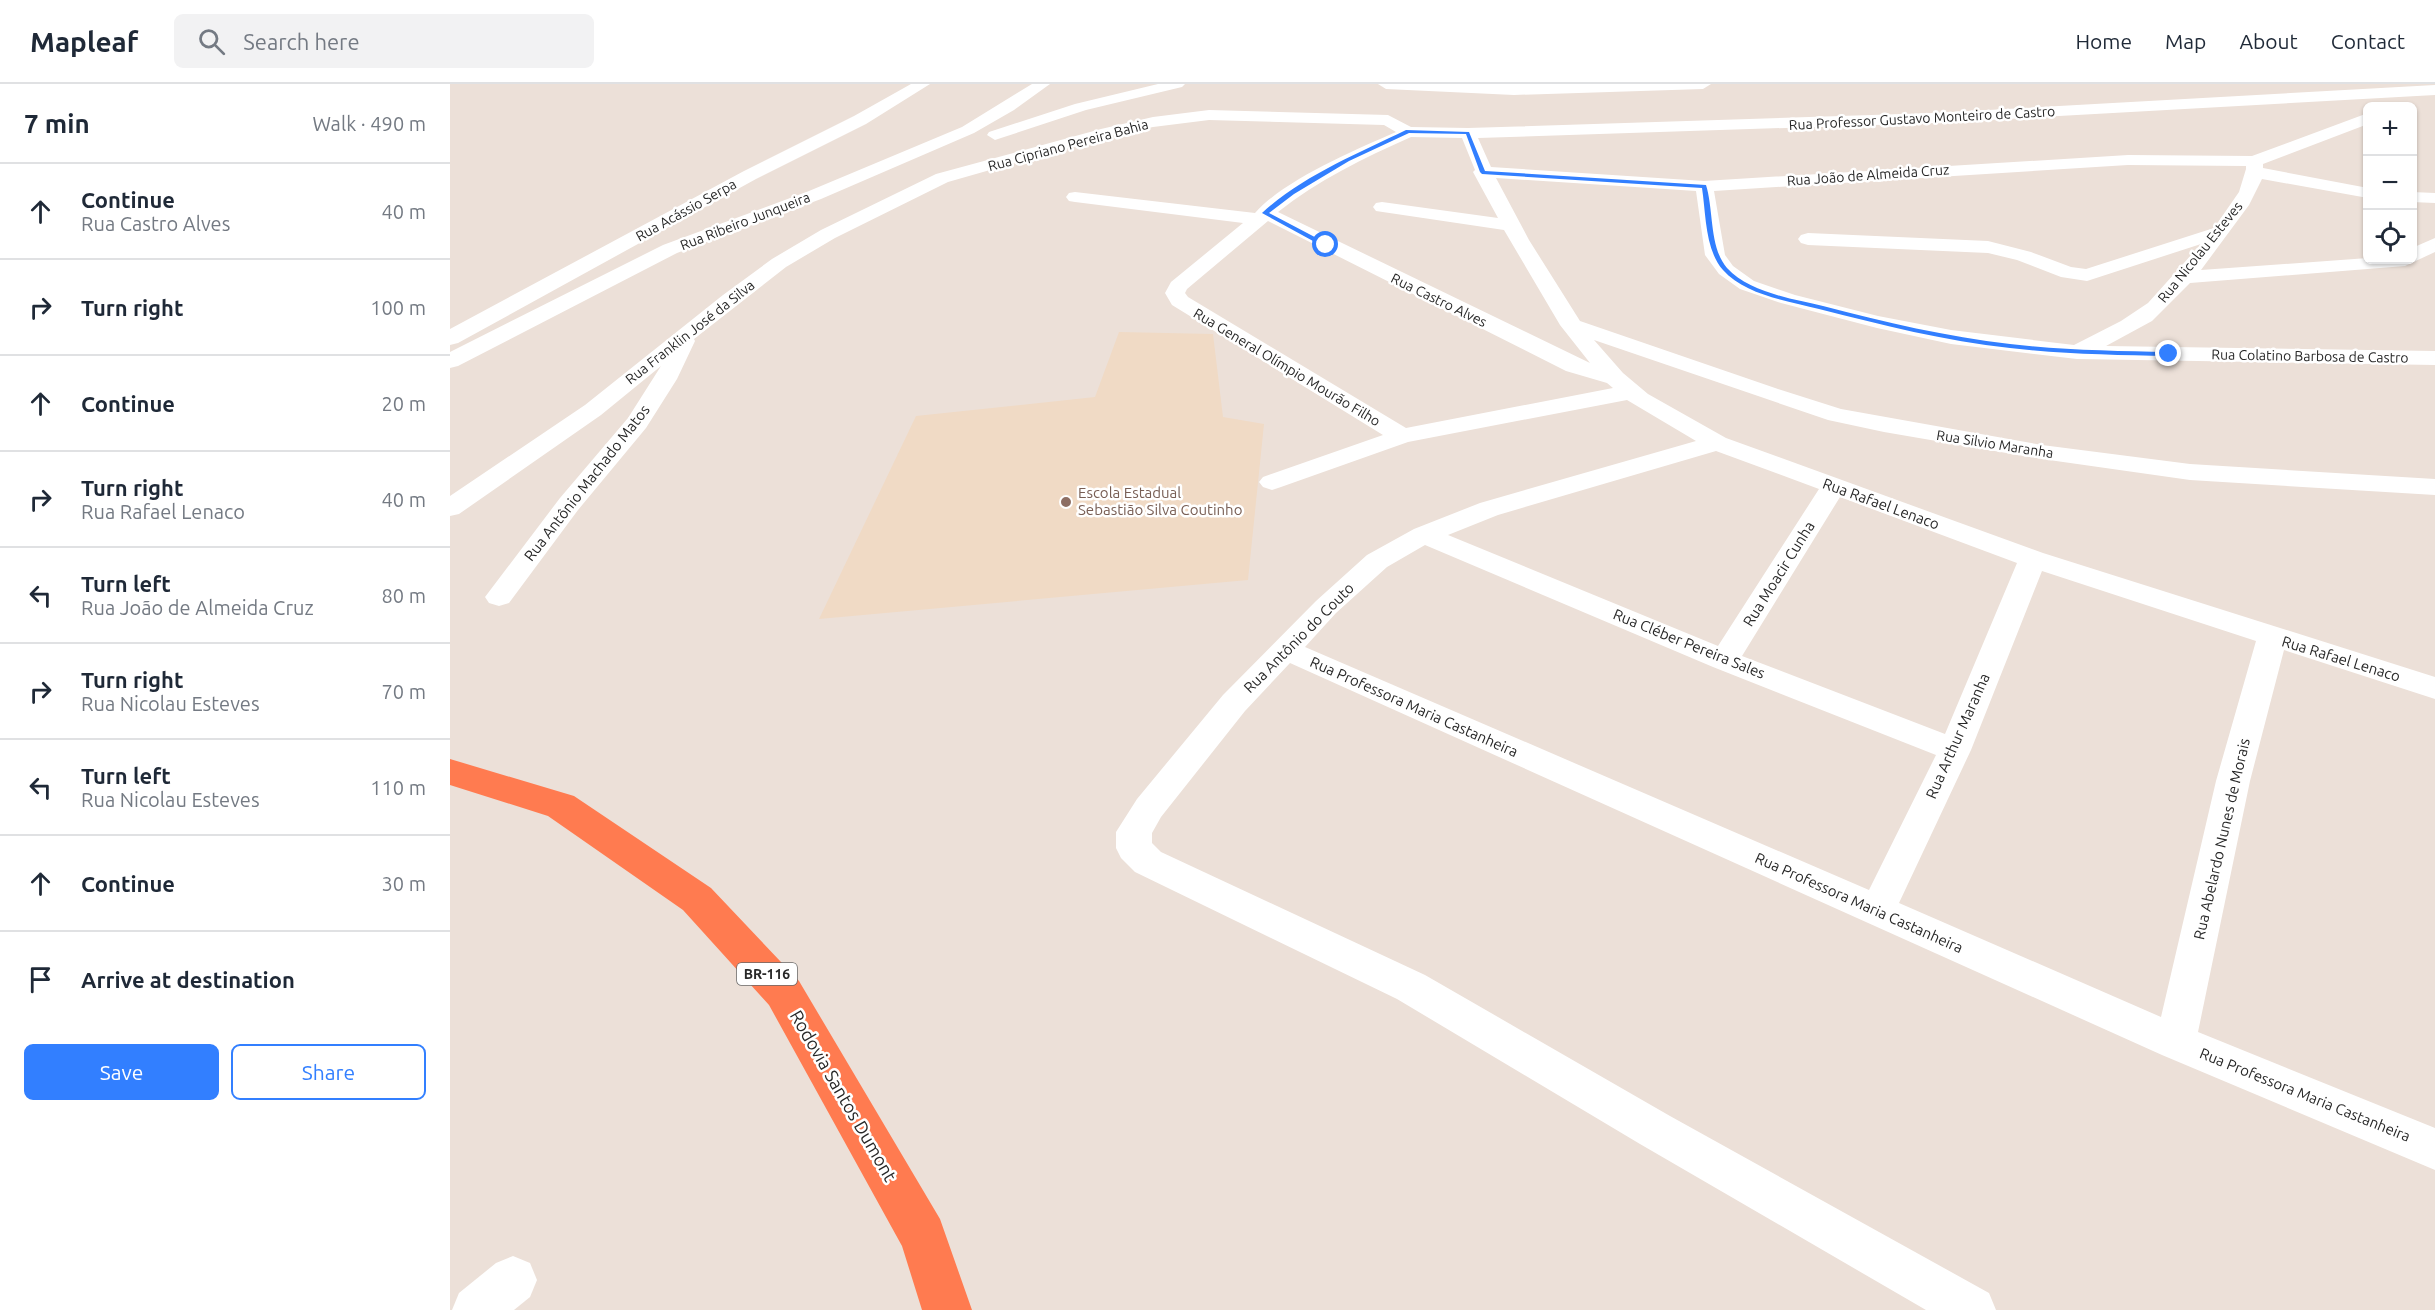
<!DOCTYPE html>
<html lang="en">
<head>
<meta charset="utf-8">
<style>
  body { margin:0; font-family:Ubuntu,sans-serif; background:#f2f2f3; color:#1f2937 }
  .controls { position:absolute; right:18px; top:18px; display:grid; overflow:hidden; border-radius:9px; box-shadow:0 2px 4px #0004 }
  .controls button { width:54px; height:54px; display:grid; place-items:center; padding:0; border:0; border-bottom:2px solid #e0e1e3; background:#fff; color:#1f2937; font:30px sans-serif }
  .stop { position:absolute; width:18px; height:18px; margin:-14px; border:4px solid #327fff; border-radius:50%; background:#fff }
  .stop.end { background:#327fff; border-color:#fff; box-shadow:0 2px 6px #0008 }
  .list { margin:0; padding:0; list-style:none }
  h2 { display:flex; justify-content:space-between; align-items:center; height:78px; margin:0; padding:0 24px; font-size:26px }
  h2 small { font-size:20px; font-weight:400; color:#747a83 }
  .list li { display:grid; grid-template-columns:39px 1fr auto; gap:18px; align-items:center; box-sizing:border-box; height:96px; padding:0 24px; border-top:2px solid #e0e1e3 }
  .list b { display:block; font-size:22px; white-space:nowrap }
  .list p { margin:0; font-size:20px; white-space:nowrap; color:#747a83 }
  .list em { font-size:20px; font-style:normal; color:#747a83 }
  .actions { display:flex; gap:12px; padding:18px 24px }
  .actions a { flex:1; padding:14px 0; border:2px solid #327fff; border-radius:9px; text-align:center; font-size:21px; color:#327fff }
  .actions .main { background:#327fff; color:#fff }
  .icon { flex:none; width:33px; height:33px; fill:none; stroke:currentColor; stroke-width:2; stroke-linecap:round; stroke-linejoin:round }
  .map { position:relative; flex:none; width:1985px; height:1226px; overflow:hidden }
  header { display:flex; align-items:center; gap:36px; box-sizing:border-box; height:84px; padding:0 30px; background:#fff; border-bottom:2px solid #e0e1e3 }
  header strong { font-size:28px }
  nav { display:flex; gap:33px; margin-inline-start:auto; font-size:21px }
  .search { width:420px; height:54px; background:#f2f2f3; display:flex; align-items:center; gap:15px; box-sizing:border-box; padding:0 21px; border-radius:9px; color:#747a83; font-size:22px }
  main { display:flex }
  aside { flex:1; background:#fff }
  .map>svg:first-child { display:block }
</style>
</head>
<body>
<header>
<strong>Mapleaf</strong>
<div class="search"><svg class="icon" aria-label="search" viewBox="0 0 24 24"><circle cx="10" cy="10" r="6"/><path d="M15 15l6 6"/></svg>Search here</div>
<nav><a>Home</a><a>Map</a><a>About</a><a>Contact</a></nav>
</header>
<main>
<aside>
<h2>7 min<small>Walk · 490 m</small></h2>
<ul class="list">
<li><svg class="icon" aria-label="ahead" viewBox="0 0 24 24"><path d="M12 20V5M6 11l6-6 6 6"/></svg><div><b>Continue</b><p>Rua Castro Alves</p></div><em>40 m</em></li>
<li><svg class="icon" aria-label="right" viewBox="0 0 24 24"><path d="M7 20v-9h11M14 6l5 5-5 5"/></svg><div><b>Turn right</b></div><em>100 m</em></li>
<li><svg class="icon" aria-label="ahead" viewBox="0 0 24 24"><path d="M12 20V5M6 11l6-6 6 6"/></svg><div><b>Continue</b></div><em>20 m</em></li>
<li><svg class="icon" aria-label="right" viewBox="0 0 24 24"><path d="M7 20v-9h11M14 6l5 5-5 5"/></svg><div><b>Turn right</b><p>Rua Rafael Lenaco</p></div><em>40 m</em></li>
<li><svg class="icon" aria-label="left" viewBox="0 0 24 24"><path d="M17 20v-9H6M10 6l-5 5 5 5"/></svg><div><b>Turn left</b><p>Rua João de Almeida Cruz</p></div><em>80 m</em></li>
<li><svg class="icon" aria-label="right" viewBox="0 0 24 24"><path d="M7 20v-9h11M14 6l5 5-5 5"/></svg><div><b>Turn right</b><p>Rua Nicolau Esteves</p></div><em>70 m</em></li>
<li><svg class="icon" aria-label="left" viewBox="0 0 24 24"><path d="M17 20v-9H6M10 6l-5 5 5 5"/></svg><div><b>Turn left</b><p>Rua Nicolau Esteves</p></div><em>110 m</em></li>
<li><svg class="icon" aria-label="ahead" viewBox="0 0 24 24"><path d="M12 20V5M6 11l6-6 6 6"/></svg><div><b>Continue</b></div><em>30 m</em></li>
<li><svg class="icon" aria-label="arrive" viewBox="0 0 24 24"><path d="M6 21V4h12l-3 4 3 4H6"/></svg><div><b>Arrive at destination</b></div></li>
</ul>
<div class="actions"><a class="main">Save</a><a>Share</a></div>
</aside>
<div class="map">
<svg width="1985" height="1226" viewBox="0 0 1985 1226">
  <rect width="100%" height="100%" fill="#ece0d8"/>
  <polygon fill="#f0dac5" points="669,248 763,250 773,333 814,340 798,496 369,535 466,332 645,313"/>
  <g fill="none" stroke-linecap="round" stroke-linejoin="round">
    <g fill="#fff" fill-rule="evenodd">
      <polygon points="582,0 600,0 564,26 524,49 371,115 227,169 8,282 0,284 0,268 213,161 359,107 512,43"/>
      <polygon points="708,0 735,0 732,3 636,26 551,54 545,56 537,51 539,48 625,20"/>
      <polygon points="928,0 1261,0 1253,5 1064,11 936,5"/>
      <path d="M1985,1V11L1484,39L1028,54L1041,83L1254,97L1678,71L1802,72L1918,29V40L1813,80V84L1918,104V114L1812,95L1799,121L1751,186L1918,174L1962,176V164L1985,154V168L1955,182L1740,199L1702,237L1656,262L1985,267V281L1627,275L1501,260L1427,244L1331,219L1290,205L1269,190L1255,171L1246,107L1046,94L1079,156L1130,237L1328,305L1391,325L1592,361L1740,380L1985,395V411L1740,396L1592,375L1434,348L1378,336L1144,256L1173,289L1198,310L1276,354L1593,469L1985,593V615L1834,566L1800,697L1748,948L1985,1044V1086L1712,971L840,579L795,627L711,733L702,749V759L711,768L975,891L1220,1032L1539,1209L1546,1226H1476L1190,1060L947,915L685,788L671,774L666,764V748L687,715L773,611L866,517L917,471L964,445L1030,419L1246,357L1177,316L958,358L831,403L822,406L813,403L809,398L813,393L933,351L722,221L715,209L721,198L793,139L625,118L619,117L616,113L619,109L625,108L805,129C834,96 905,66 946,48L934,41L759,36L703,43L660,52L498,98L385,154L336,183L244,255L245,257L227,295L196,344L128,426L59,519L49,522L39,519L35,513L110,414L178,334L211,282L151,331L9,430L0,432V412L135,321L273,211L322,175L371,146L486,90L651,45L703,33L759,26L938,31L961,43L1018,44L1484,29ZM961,53L1012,54L1025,86L1023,88L1048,134L932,118L926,119L923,123L926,127L1054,146L1110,241L1140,279L828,128C868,96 914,74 961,53ZM1678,81L1796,82V85L1789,108L1764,144L1636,185L1621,183L1581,168L1538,157L1358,149L1351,151L1348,155L1351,159L1358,161L1538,169L1567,176L1611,193L1637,197L1751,160L1698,219L1671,237L1624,261L1501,246L1428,232L1345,211L1304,197L1283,182L1275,171L1264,107ZM818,137L1116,287L1157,299L1163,304L956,344L738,213L735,209L737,205ZM1266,367L1369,405L1268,562L998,451L1048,431ZM1390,413L1567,479L1495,650L1292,572ZM975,461L1263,583L1486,671L1419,806L855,563L886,529L937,483ZM1592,487L1806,557L1766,697L1711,933L1449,819L1521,666Z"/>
      <polygon points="1962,108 1985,109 1985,119 1962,118"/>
      <polygon points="63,1172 80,1179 87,1196 80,1213 64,1226 2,1226 9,1209 46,1179"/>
    </g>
    <polygon fill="#fff" fill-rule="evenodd" points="461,0 480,0 416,40 306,95 8,259 0,261 0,245 294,87 404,32"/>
    <polygon fill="#ff7b50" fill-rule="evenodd" points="0,675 124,712 261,804 349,897 490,1135 522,1226 472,1226 452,1162 319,921 233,826 98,732 0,701"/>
  </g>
  <path fill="#327fff" d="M956,46L1019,48L1035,87L1256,101C1264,127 1259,163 1277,184C1299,208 1342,215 1373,222C1435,238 1497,253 1560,260C1613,266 1666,267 1719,268L1722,270L1719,272C1666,271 1613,270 1560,264C1495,257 1432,241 1369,225C1338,217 1295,211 1273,186C1255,166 1256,130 1252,104L1032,90L1030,88L1016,50L959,49L899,77L844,110L819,129L878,160V163H874L812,129C852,92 907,70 956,46Z"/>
  <circle fill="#8d6e63" stroke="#fff" stroke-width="2" cx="616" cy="418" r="6"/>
  <g text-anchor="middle" stroke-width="5" stroke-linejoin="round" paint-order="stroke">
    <g font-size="14" fill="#282828" stroke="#fff">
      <text transform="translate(1472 34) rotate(-3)" y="5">Rua Professor Gustavo Monteiro de Castro</text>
      <text transform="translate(618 61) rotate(-15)" y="5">Rua Cipriano Pereira Bahia</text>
      <text transform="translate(1418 91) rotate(-4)" y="5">Rua João de Almeida Cruz</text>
      <text transform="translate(236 126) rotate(-29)" y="5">Rua Acássio Serpa</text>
      <text transform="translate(295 137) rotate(-21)" y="5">Rua Ribeiro Junqueira</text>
      <text transform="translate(1750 168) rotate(-51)" y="5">Rua Nicolau Esteves</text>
      <text transform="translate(989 216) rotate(26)" y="5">Rua Castro Alves</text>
      <text transform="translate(240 248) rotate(-38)" y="5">Rua Franklin José da Silva</text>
      <text transform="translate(1860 272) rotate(1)" y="5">Rua Colatino Barbosa de Castro</text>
      <text transform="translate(837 283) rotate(31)" y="5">Rua General Olímpio Mourão Filho</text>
      <text transform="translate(1545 360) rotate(9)" y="5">Rua Silvio Maranha</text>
    </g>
    <rect fill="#fff" stroke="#686868" stroke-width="1.5" x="287" y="879" width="60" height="22" rx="4.5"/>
    <g font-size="14" font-weight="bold" fill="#282828">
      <text x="317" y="895">BR-116</text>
    </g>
    <g font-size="15" fill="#282828" stroke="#fff">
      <text transform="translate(137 399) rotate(-52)" y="5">Rua Antônio Machado Matos</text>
      <text transform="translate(1431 420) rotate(20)" y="5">Rua Rafael Lenaco</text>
      <text transform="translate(1329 490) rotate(-58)" y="5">Rua Moacir Cunha</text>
      <text transform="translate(849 554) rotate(-45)" y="5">Rua Antônio do Couto</text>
      <text transform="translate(1239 560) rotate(22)" y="5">Rua Cléber Pereira Sales</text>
      <text transform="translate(1891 575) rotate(17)" y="5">Rua Rafael Lenaco</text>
      <text transform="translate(964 623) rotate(24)" y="5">Rua Professora Maria Castanheira</text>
      <text transform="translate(1508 652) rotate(-66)" y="5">Rua Arthur Maranha</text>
      <text transform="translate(1772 755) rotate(-77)" y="5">Rua Abelardo Nunes de Morais</text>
      <text transform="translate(1409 819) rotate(24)" y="5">Rua Professora Maria Castanheira</text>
      <text transform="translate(1855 1011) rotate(22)" y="5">Rua Professora Maria Castanheira</text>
    </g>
    <g font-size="15" fill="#785e54" stroke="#fff" text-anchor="start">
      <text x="628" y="414">Escola Estadual<tspan x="628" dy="17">Sebastião Silva Coutinho</tspan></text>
    </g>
    <g font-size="18" fill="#282828" stroke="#fff">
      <text transform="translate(393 1012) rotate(60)" y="6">Rodovia Santos Dumont</text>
    </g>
  </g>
</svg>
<div class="controls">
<button>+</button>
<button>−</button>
<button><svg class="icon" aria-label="locate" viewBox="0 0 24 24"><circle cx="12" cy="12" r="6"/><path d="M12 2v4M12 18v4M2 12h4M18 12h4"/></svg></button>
</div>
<div class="stop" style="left:876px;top:161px"></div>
<div class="stop end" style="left:1719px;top:270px"></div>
</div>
</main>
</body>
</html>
